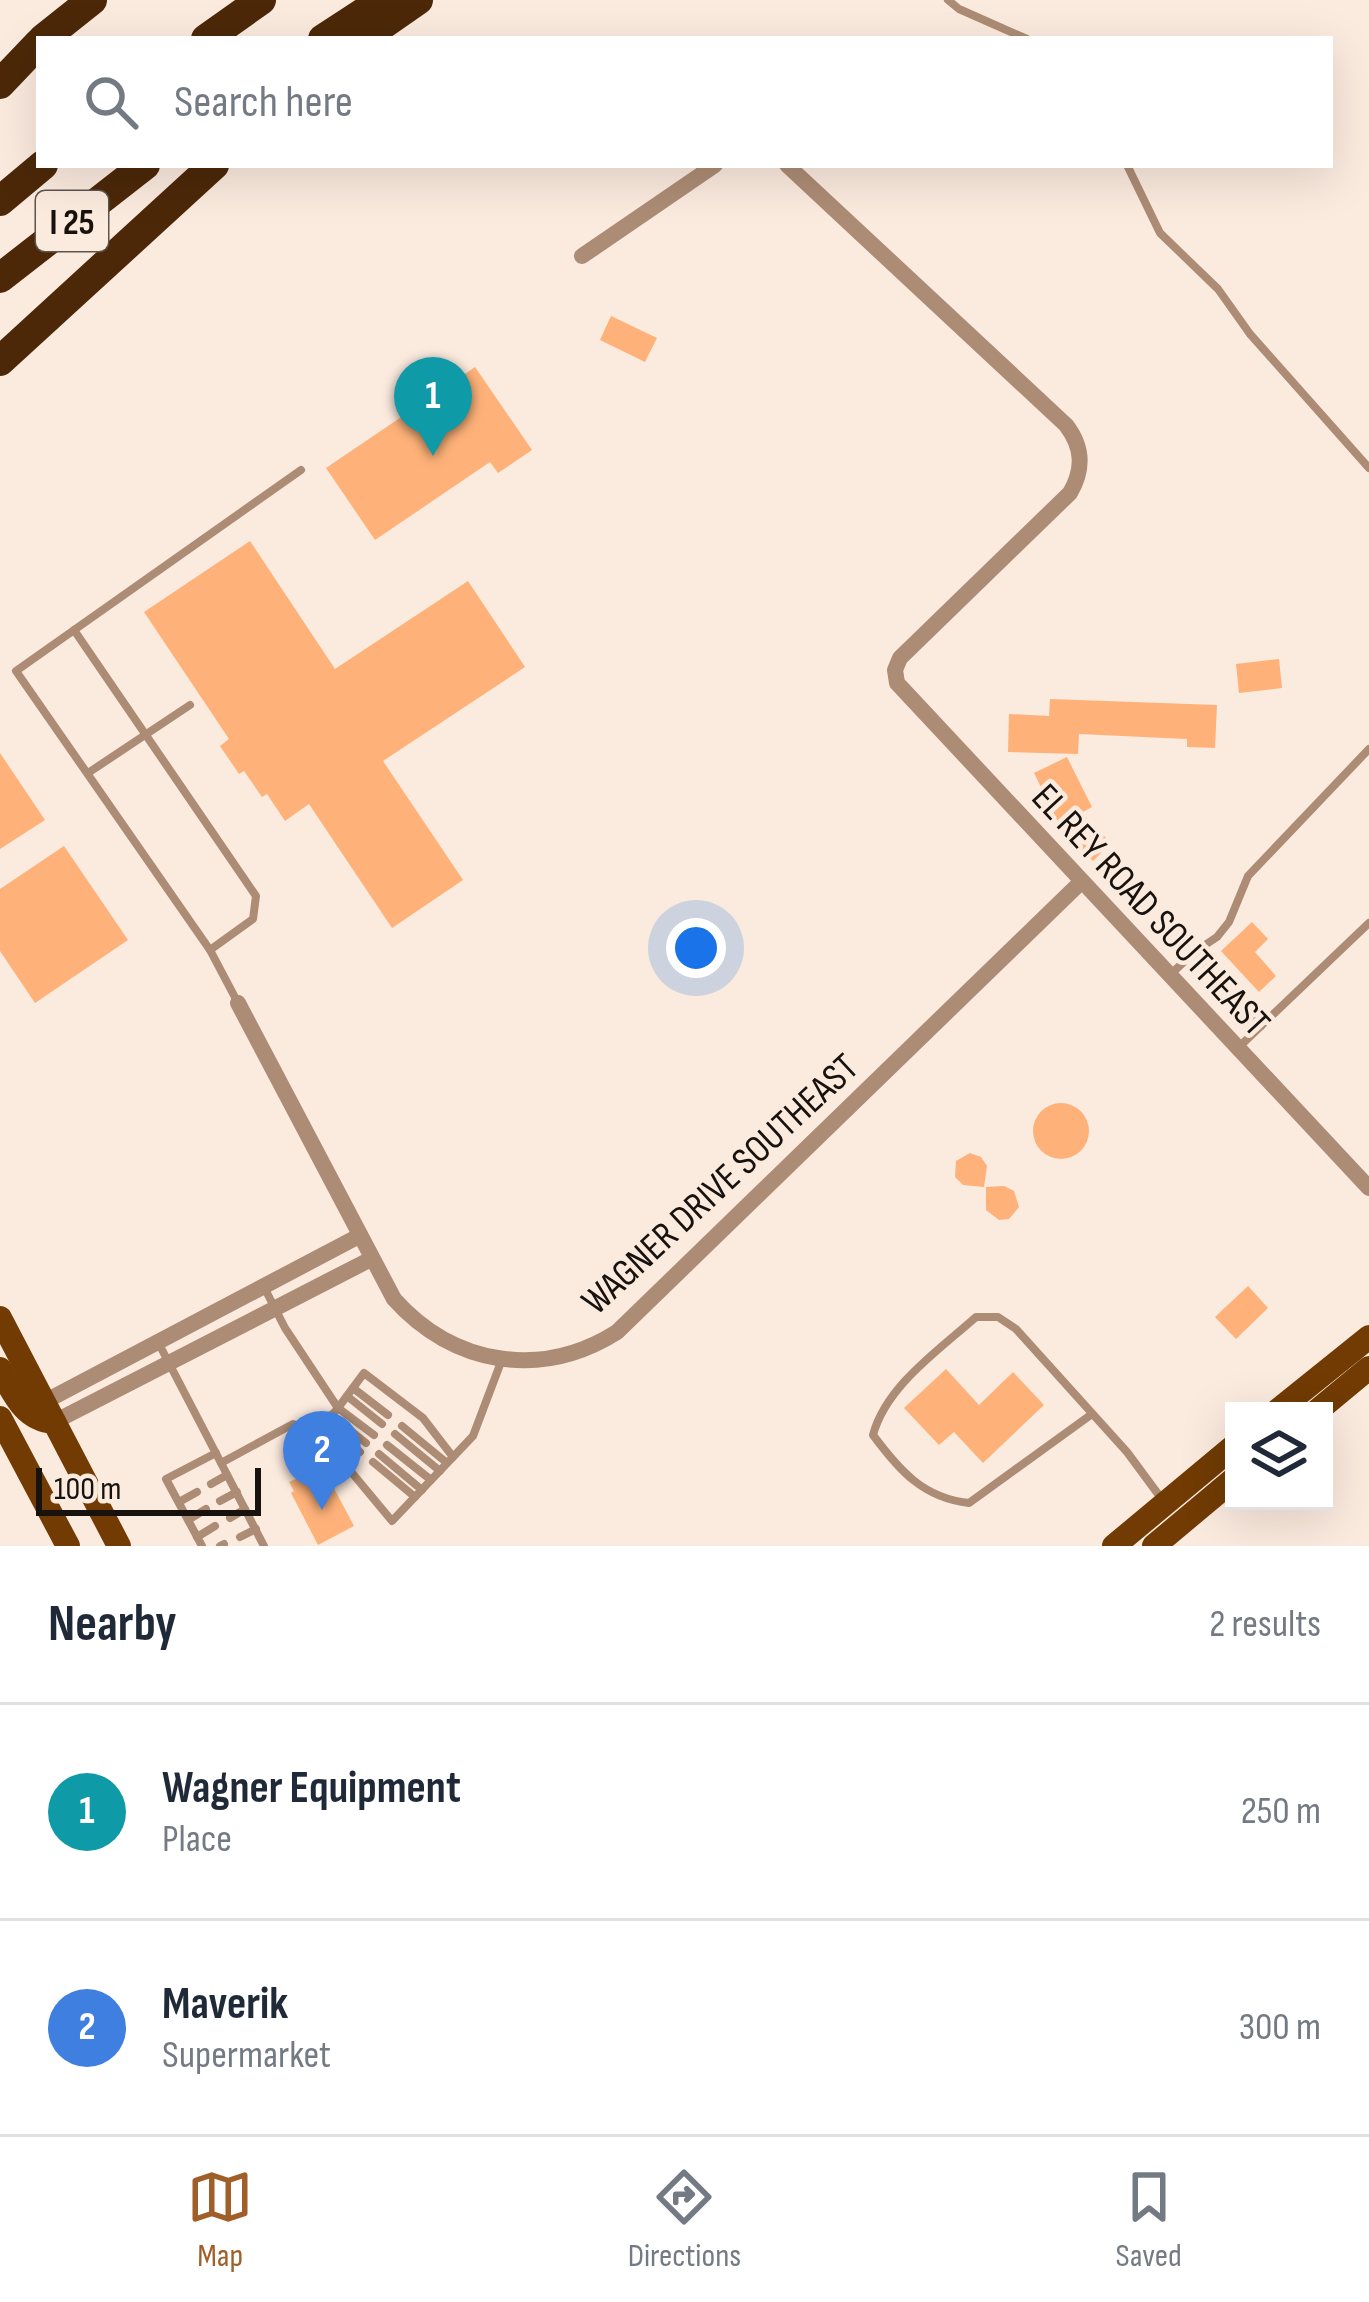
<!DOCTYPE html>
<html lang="en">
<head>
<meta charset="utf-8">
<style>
  body { margin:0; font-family:"Sofia Sans Condensed",sans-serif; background:#f6f6f7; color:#1f2937 }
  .controls { position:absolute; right:36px; bottom:36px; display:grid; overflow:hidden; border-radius:0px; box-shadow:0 12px 48px #0002 }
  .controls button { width:108px; height:108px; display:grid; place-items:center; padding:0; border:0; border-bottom:3px solid #e0e1e3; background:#fff; color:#1f2937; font:60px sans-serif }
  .scale { position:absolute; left:36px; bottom:30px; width:225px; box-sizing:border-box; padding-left:12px; border:6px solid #18120e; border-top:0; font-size:33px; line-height:42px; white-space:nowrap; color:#18120e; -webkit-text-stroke:9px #fbeade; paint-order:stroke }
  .you { position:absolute; left:696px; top:948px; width:42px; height:42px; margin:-30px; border:9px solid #fff; border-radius:50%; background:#1a73e8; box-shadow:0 0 0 18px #1a73e833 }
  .badge { display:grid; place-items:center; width:78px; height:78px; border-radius:50%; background:#a05f29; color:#fff; font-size:39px; font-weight:700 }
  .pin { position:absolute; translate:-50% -99px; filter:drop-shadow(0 3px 6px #0008) }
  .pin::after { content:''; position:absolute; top:63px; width:42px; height:36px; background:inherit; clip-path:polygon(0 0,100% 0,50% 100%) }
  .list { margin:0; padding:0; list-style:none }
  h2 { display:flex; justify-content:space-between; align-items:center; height:156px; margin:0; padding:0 48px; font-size:51px }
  h2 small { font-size:39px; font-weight:400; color:#747a83 }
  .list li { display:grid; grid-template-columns:78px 1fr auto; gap:36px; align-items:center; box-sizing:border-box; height:216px; padding:0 48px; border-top:3px solid #e0e1e3 }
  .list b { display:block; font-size:45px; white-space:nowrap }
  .list p { margin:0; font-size:39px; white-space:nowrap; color:#747a83 }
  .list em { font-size:39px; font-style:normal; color:#747a83 }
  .icon { flex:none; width:66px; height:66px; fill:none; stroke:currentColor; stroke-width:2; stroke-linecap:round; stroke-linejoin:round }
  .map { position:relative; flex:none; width:1369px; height:1546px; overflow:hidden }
  .search { position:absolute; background:#fff; box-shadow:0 12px 48px #0002; left:36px; right:36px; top:36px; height:132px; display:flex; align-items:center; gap:30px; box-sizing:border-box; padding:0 42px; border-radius:0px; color:#747a83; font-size:45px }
  .sheet { height:588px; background:#fff }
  nav { display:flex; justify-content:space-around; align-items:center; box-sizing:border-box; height:168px; border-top:3px solid #e0e1e3; background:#fff; font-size:33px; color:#747a83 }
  nav a { display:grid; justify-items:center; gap:6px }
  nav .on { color:#a05f29 }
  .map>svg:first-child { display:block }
</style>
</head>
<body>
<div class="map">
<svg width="1369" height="1546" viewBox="0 0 1369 1546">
  <rect width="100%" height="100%" fill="#fbeade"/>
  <g fill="#feb279">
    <polygon points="611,316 657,338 645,362 600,340"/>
    <polygon points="475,367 532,450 498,473 490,462 375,540 326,468"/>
    <polygon points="250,541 335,669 468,581 525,667 383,761 463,880 392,928 309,804 285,821 267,794 262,797 244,771 239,774 220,746 229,739 144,612"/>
    <polygon points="1279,659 1282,688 1239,693 1236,664"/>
    <polygon points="1050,699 1217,705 1215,748 1187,747 1187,739 1079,734 1078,754 1008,752 1009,714 1049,716"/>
    <polygon points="0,753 45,820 0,849"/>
    <polygon points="1067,757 1092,807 1081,813 1111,843 1093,861 1061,828 1034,773"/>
    <polygon points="64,846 128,940 35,1003 0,951 0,889"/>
    <polygon points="1252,922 1268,939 1255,952 1276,976 1259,992 1221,951"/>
    <circle cx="1061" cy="1131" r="28"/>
    <polygon points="970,1153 981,1157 987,1166 984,1187 963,1185 955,1177 956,1161"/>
    <polygon points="1004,1186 1014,1191 1019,1207 1009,1219 999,1220 986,1210 986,1187"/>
    <polygon points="1248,1286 1268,1308 1236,1339 1215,1317"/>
    <polygon points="946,1369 979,1405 1013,1372 1044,1405 983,1463 954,1432 939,1445 904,1408"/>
    <polygon points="312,1461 321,1480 328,1477 354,1526 318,1545 291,1493 294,1491 289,1482 298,1478 294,1470"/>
  </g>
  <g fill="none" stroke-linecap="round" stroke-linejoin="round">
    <g stroke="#ad8c75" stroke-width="8">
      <polyline points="948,0 959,9 1027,39"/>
      <polyline points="1127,165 1160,233 1218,289 1250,334 1369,468"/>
      <polyline points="74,630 256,896 253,919 210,950"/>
      <polyline points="88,773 190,705"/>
      <polyline points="1193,953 1217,937 1229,922 1248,876 1369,749"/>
      <polyline points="1171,974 1193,953 1261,1026"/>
      <polyline points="238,1003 210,950 16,671 301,470"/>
      <polyline points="1240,1046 1369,923"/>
      <polyline points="265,1289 285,1328 338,1408 318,1432 392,1521 473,1436 501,1362"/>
      <polyline points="158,1342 221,1463 293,1424 318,1432"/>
      <polyline points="353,1388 388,1415"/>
      <polyline points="347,1396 382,1424"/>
      <path d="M1092,1414L969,1503C923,1498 899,1470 873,1435C886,1386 939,1350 976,1317H998L1016,1329L1127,1452L1161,1498"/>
      <polyline points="331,1415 366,1443"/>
      <polyline points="325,1423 360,1452"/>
      <polyline points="402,1426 447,1463"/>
      <polyline points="395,1434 440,1471"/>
      <polyline points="374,1435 338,1408 364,1373 423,1418 453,1457"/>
      <polyline points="387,1445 431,1480"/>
      <polyline points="379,1454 422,1490"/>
      <polyline points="373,1462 415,1497"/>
      <polyline points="221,1463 264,1546"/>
      <polyline points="211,1484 227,1475"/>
      <polyline points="220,1501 237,1492"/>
      <polyline points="179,1502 197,1492"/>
      <polyline points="230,1518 245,1509"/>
      <polyline points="188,1520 206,1509"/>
      <polyline points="197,1537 215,1526"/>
      <polyline points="240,1537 256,1529"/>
      <polyline points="202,1546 166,1479 216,1453"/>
      <polyline points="220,1546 224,1544"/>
    </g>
    <g stroke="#ad8c75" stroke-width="16">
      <path d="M787,165L1066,425C1083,447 1084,469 1070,493L900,658L895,670L897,683L1369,1188"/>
      <polyline points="582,256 715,165"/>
      <path d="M238,1003L394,1299C453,1365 541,1380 617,1332L1081,882"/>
      <polyline points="44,1402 359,1236"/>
      <polyline points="54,1422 371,1259"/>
    </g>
    <g stroke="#713b03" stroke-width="24">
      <polyline points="0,1318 119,1546"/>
      <path d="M0,1369C13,1393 24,1420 54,1422"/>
      <polyline points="1277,1411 1369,1337"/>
      <polyline points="1317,1411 1369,1368"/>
      <polyline points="0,1418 68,1546"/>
      <polyline points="1114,1546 1234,1446"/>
      <polyline points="1154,1546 1234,1479"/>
    </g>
    <g stroke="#4c2808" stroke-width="30">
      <polyline points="43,39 92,0"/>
      <polyline points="206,39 261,0"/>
      <polyline points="323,39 383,0"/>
      <polyline points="362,39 418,0"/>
      <polyline points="0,84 39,43"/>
      <polyline points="0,201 43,165"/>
      <polyline points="0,278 145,165"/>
      <polyline points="0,361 214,165"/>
    </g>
  </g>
  <g text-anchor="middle" stroke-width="9" stroke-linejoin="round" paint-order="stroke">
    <rect fill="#fbeade" stroke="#5c534c" stroke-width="3" x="36" y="191" width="72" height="60" rx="9"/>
    <g font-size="36" font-weight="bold" fill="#18120e">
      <text x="72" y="234">I 25</text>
    </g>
    <g font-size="39" fill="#18120e" stroke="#fbeade">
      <text transform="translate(1152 909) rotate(47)" y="14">EL REY ROAD SOUTHEAST</text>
      <text transform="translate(719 1183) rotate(-43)" y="14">WAGNER DRIVE SOUTHEAST</text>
    </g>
  </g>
</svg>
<div class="controls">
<button><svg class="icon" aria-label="layers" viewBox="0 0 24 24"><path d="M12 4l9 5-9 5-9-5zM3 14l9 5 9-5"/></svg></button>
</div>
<div class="scale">100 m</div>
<div class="you"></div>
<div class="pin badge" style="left:433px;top:456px;background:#0f9aa8">1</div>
<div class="pin badge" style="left:322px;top:1510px;background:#3f7fe0">2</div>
<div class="search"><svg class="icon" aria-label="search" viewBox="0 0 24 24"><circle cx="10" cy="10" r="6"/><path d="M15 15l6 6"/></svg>Search here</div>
</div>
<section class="sheet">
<h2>Nearby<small>2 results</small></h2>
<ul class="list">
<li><span class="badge" style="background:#0f9aa8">1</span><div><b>Wagner Equipment</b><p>Place</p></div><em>250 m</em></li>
<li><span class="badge" style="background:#3f7fe0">2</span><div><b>Maverik</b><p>Supermarket</p></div><em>300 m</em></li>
</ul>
</section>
<nav>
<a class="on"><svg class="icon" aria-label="map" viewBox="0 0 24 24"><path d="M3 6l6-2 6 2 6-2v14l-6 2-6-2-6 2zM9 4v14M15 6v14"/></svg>Map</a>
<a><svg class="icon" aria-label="directions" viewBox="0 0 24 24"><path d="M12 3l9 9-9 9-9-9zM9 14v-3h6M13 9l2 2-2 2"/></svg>Directions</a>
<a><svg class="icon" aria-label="saved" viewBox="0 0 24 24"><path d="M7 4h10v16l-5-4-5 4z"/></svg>Saved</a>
</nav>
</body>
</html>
